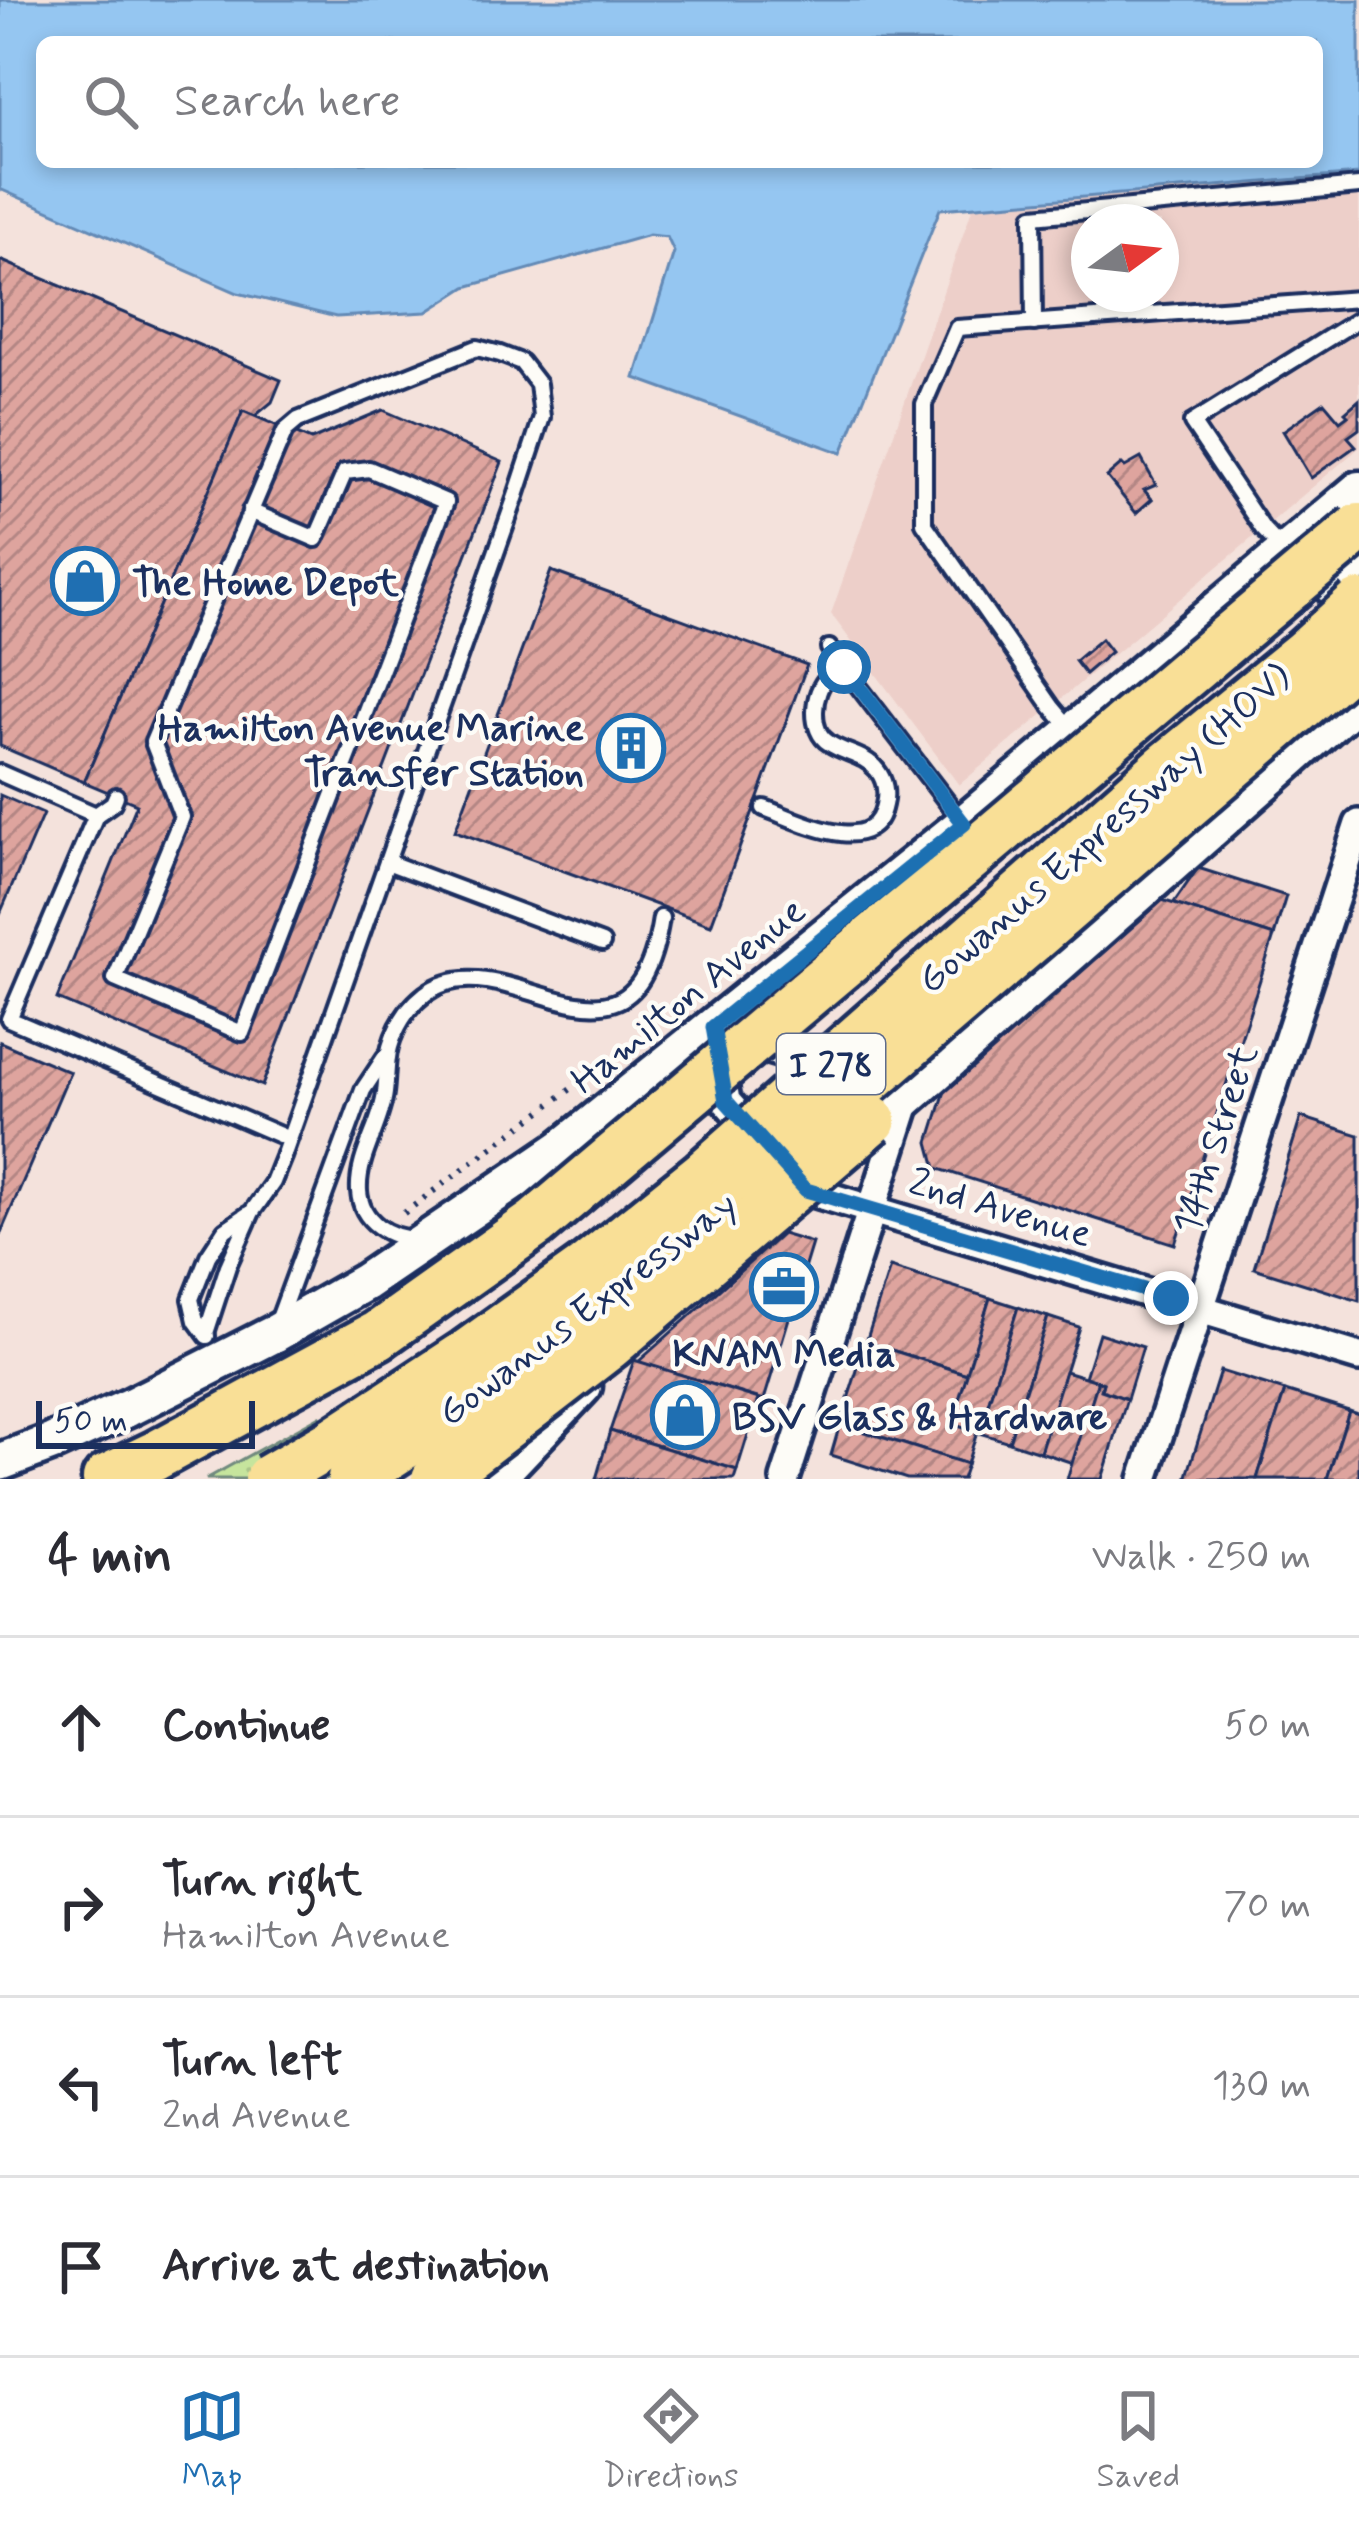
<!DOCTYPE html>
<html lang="en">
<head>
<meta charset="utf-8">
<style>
  body { margin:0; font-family:Mynerve,sans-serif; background:#f7f7f7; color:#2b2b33 }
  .compass { position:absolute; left:1071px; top:204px; width:108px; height:108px; border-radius:50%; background:#fff; box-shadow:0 6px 18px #0003; rotate:75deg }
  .scale { position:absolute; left:36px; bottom:30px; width:219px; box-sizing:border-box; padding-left:12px; border:6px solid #1b2f5e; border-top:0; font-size:33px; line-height:42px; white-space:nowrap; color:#1b2f5e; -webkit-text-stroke:9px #fdfcf7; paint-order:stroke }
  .stop { position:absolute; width:36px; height:36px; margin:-27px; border:9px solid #1f6fb2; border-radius:50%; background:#fff }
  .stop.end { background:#1f6fb2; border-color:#fff; box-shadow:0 3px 12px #0008 }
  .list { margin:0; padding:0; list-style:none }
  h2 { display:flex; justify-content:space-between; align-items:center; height:156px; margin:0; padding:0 48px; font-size:51px }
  h2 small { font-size:39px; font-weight:400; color:#7c7c81 }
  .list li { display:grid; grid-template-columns:78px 1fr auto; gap:36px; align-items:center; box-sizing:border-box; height:180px; padding:0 48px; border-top:3px solid #e1e1e2 }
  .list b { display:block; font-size:45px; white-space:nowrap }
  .list p { margin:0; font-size:39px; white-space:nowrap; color:#7c7c81 }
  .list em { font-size:39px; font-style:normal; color:#7c7c81 }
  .icon { flex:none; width:66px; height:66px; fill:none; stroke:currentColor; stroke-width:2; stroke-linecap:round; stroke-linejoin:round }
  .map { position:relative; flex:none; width:1359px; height:1479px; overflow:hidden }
  .search { position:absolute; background:#fff; box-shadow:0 6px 18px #0003; left:36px; right:36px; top:36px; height:132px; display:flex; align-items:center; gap:30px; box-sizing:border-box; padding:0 42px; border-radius:18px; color:#7c7c81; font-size:45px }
  .sheet { height:876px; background:#fff }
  nav { display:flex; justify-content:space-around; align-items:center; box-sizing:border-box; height:168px; border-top:3px solid #e1e1e2; background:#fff; font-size:33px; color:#7c7c81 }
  nav a { display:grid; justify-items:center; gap:6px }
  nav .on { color:#1f6fb2 }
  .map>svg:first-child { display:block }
</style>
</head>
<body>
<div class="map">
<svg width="1359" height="1479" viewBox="0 0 1359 1479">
  <defs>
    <pattern id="grass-dots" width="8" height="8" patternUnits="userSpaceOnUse" patternTransform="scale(3)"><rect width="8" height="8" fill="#c6e59d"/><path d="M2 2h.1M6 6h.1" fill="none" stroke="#aac58a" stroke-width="1.8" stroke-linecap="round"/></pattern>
    <pattern id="building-hatch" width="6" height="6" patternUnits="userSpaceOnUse" patternTransform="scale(3)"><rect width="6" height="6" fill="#dea49e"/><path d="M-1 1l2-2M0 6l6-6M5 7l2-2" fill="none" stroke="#b38684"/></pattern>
  </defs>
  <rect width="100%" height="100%" fill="#f4e2dc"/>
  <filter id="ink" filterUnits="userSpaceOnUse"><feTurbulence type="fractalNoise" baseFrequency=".00833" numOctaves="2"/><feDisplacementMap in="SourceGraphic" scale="24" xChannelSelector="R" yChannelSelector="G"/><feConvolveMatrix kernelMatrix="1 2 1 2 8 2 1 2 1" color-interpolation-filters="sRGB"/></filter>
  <g filter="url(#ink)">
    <path fill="#edcfc9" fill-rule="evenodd" d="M1359,174V448L959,785L831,614L973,206ZM1089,222H1161V294H1089Z"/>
    <polygon fill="url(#grass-dots)" stroke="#708a7e" stroke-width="3" points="320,1416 352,1479 206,1479"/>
    <path fill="#95c6f1" stroke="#648ab6" stroke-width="3" fill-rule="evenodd" d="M0,0H1359V174L940,209L842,453L635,378L674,252L667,237L649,235L466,287L427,312L336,317L238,293L0,189ZM42,42H1317V162H42Z"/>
    <g fill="url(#building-hatch)" stroke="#1b2f5e" stroke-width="3">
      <polygon points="0,260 281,380 272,402 255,416 243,411 84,782 0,746"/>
      <polygon points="1359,400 1359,429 1348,437 1356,446 1311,478 1283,431 1324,402 1340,421 1348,415 1345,412"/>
      <polygon points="383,410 502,462 262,1086 57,999 137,804 84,782 243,411 311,440"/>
      <polygon points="1141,458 1156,485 1144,490 1152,499 1136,513 1107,477 1122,464 1125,467"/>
      <polygon points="551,571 807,665 711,925 455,831"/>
      <polygon points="1101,639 1111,652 1085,674 1075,661"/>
      <polygon points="0,795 43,814 0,914"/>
      <polygon points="1198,868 1286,896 1274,936 1173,904"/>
      <polygon points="1162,900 1274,936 1175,1244 936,1168 929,1142 945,1091"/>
      <polygon points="0,1042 70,1072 0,1235"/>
      <polygon points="1301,1117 1359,1135 1359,1301 1254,1268"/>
      <polygon points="782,1234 812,1243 764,1400 638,1362"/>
      <polygon points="890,1267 990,1298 967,1374 866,1342"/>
      <polygon points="990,1298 1018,1307 979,1433 951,1424"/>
      <polygon points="1018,1307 1048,1317 1009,1442 979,1433"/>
      <polygon points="1048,1317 1079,1327 1040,1452 1009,1442"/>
      <polygon points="1099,1333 1143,1347 1127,1399 1101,1390 1103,1383 1085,1377"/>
      <polygon points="866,1342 967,1374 951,1424 977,1432 967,1464 840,1424"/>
      <polygon points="634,1360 759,1399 737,1470 610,1431"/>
      <polygon points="1065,1371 1098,1381 1073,1463 1040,1452"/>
      <polygon points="1220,1371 1285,1391 1257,1479 1186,1479"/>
      <polygon points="1098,1381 1103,1383 1101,1390 1127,1399 1102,1479 1067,1479"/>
      <polygon points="1285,1391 1349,1411 1327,1479 1257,1479"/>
      <polygon points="1349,1411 1359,1414 1359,1479 1327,1479"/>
      <polygon points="840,1424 967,1464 962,1479 907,1479 831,1455"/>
      <polygon points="610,1431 737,1470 734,1479 596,1479"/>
    </g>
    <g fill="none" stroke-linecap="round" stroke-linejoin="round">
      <g stroke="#1b2f5e" stroke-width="22">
        <g id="lane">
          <polyline points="1034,323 1033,216 1359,186"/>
          <polyline points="1284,551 1263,529 1192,423 1359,319"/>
          <polyline points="829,648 964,824"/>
          <polyline points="1073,732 1052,707 924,523 924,404 957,328 1359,299"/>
          <polyline points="0,773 96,815 9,1019 289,1139"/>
          <path d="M764,808C796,819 873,861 884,805C887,793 885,780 877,770C864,754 845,754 829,743C809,731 812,692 828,677C829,676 843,667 844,667"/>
          <polyline points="96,815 113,803 116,796"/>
          <polyline points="387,862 602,943"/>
          <path d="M417,1239C389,1238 361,1222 359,1191C357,1157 381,1126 385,1093C387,1078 386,1062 390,1047C396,1026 407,1008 425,994C505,933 634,1099 661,918"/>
          <polyline points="277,1324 363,1090 385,1057"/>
          <polyline points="206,1333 228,1266 252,1212 273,1182 283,1157 516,496 542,417 538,384 521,362 500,354 477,348 298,420 285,431 153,742 182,817 115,979 242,1033 446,502 369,469 345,472 316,539 250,511"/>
          <polyline points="207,1336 196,1321 191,1299 208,1256 225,1230 247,1215"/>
        </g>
      </g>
      <g stroke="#1b2f5e" stroke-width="36">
        <g id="street">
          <polyline points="719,1059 726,1101 760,1139"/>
          <polyline points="794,1177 806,1190 1359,1357"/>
          <polyline points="785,1479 907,1100"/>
          <polyline points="1144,1479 1359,824"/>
        </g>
      </g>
      <g stroke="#1b2f5e" stroke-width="45">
        <g id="secondary">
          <polyline points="1331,585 1359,561"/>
          <polyline points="738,1035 787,1050 828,1096"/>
          <polyline points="857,1142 1359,699"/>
          <polyline points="0,1462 53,1442 128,1408 274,1334 365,1282 561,1149 964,824 1359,490"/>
          <polyline points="495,1479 583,1386"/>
        </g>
      </g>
      <g stroke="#1b2f5e" stroke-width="57">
        <polyline id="highway" points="107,1479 155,1456 378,1335"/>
      </g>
      <polyline stroke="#1b2f5e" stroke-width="6" stroke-dasharray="3 9" stroke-linecap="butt" points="404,1213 673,1013"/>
      <use href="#lane" stroke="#fdfcf7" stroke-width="14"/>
      <use href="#street" stroke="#fdfcf7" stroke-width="27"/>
      <use href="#secondary" stroke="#fdfcf7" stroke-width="36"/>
      <use href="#highway" stroke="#f9df96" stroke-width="48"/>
      <g stroke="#1b2f5e" stroke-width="57" stroke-linecap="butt">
        <g id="highway-bridge">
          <polyline points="378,1335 536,1223 1359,528"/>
          <polyline points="269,1479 333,1442 467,1354 586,1269 703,1175 1166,767 1305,653 1359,604"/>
          <polyline points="352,1479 433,1426 579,1320 741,1190 1359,656"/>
          <polyline points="436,1479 609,1345 872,1120"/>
        </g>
      </g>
      <use href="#highway-bridge" stroke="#f9df96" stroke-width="48"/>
    </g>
  </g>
  <g fill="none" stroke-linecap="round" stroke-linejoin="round" filter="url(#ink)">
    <polyline stroke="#1f6fb2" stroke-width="15" points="844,667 964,824 713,1027 726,1101 806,1190 1171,1298"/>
  </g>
  <defs>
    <g id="shop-ring" transform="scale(3.45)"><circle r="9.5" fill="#fdfcf7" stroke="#1f6fb2" stroke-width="1.5"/><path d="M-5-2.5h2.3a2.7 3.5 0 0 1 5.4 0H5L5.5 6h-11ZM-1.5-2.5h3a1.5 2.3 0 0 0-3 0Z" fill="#1f6fb2"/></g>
    <g id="building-ring" transform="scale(3.45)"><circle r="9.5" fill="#fdfcf7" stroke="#1f6fb2" stroke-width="1.5"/><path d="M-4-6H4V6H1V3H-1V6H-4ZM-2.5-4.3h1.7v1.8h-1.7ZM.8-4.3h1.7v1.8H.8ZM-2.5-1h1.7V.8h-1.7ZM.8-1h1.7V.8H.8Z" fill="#1f6fb2"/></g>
    <g id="office-ring" transform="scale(3.45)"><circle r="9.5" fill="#fdfcf7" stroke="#1f6fb2" stroke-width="1.5"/><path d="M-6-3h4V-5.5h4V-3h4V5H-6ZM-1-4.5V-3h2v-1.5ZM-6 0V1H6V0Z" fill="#1f6fb2"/></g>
  </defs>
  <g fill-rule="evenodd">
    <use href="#shop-ring" x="85" y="581"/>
    <use href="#building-ring" x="631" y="748"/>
    <use href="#office-ring" x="784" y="1287"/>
    <use href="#shop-ring" x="685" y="1415"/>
  </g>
  <g text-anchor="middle" stroke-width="9" stroke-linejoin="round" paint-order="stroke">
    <rect fill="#fdfcf7" stroke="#5f6c8c" stroke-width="3" x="777" y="1034" width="108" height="60" rx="9"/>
    <g font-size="36" font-weight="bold" fill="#1b2f5e">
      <text x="831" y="1077">I 278</text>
    </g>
    <g font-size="39" font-weight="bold" fill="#1b2f5e" stroke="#fdfcf7" text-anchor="start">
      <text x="132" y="595">The Home Depot</text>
      <text x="584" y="740" text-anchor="end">Hamilton Avenue Marine<tspan x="584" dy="45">Transfer Station</tspan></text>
      <text x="784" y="1366" text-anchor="middle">KNAM Media</text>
      <text x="732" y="1429">BSV Glass &amp; Hardware</text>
    </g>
    <g font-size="39" fill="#1b2f5e" stroke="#fdfcf7">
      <text transform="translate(1103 827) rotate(-41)" y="14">Gowanus Expressway (HOV)</text>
      <text transform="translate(687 994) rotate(-39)" y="14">Hamilton Avenue</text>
      <text transform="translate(1214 1139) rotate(-72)" y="14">14th Street</text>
      <text transform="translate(1001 1206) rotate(17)" y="14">2nd Avenue</text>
      <text transform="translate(586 1307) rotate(-37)" y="14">Gowanus Expressway</text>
    </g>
  </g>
</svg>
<svg class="compass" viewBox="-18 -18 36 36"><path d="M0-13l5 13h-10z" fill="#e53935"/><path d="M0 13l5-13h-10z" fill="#7c7c81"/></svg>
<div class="scale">50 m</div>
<div class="stop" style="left:844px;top:667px"></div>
<div class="stop end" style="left:1171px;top:1298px"></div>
<div class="search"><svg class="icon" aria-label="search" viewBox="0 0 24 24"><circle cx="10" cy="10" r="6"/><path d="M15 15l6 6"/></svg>Search here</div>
</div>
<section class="sheet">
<h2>4 min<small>Walk · 250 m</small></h2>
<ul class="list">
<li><svg class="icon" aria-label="ahead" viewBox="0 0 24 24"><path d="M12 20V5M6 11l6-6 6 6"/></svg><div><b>Continue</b></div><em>50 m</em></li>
<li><svg class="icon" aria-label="right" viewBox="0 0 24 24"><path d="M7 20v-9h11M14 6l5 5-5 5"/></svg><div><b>Turn right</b><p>Hamilton Avenue</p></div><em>70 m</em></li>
<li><svg class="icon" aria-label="left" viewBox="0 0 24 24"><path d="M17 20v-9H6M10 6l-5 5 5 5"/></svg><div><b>Turn left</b><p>2nd Avenue</p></div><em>130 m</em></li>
<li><svg class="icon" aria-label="arrive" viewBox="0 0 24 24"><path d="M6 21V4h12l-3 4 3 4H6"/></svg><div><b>Arrive at destination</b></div></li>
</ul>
</section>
<nav>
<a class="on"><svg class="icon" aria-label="map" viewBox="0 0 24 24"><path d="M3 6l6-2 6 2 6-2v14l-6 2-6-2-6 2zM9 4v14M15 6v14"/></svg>Map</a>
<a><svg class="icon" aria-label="directions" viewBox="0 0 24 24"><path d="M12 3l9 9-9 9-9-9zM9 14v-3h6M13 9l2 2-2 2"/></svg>Directions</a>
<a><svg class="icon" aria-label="saved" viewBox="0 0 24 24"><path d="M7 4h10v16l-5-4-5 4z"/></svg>Saved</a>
</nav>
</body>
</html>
